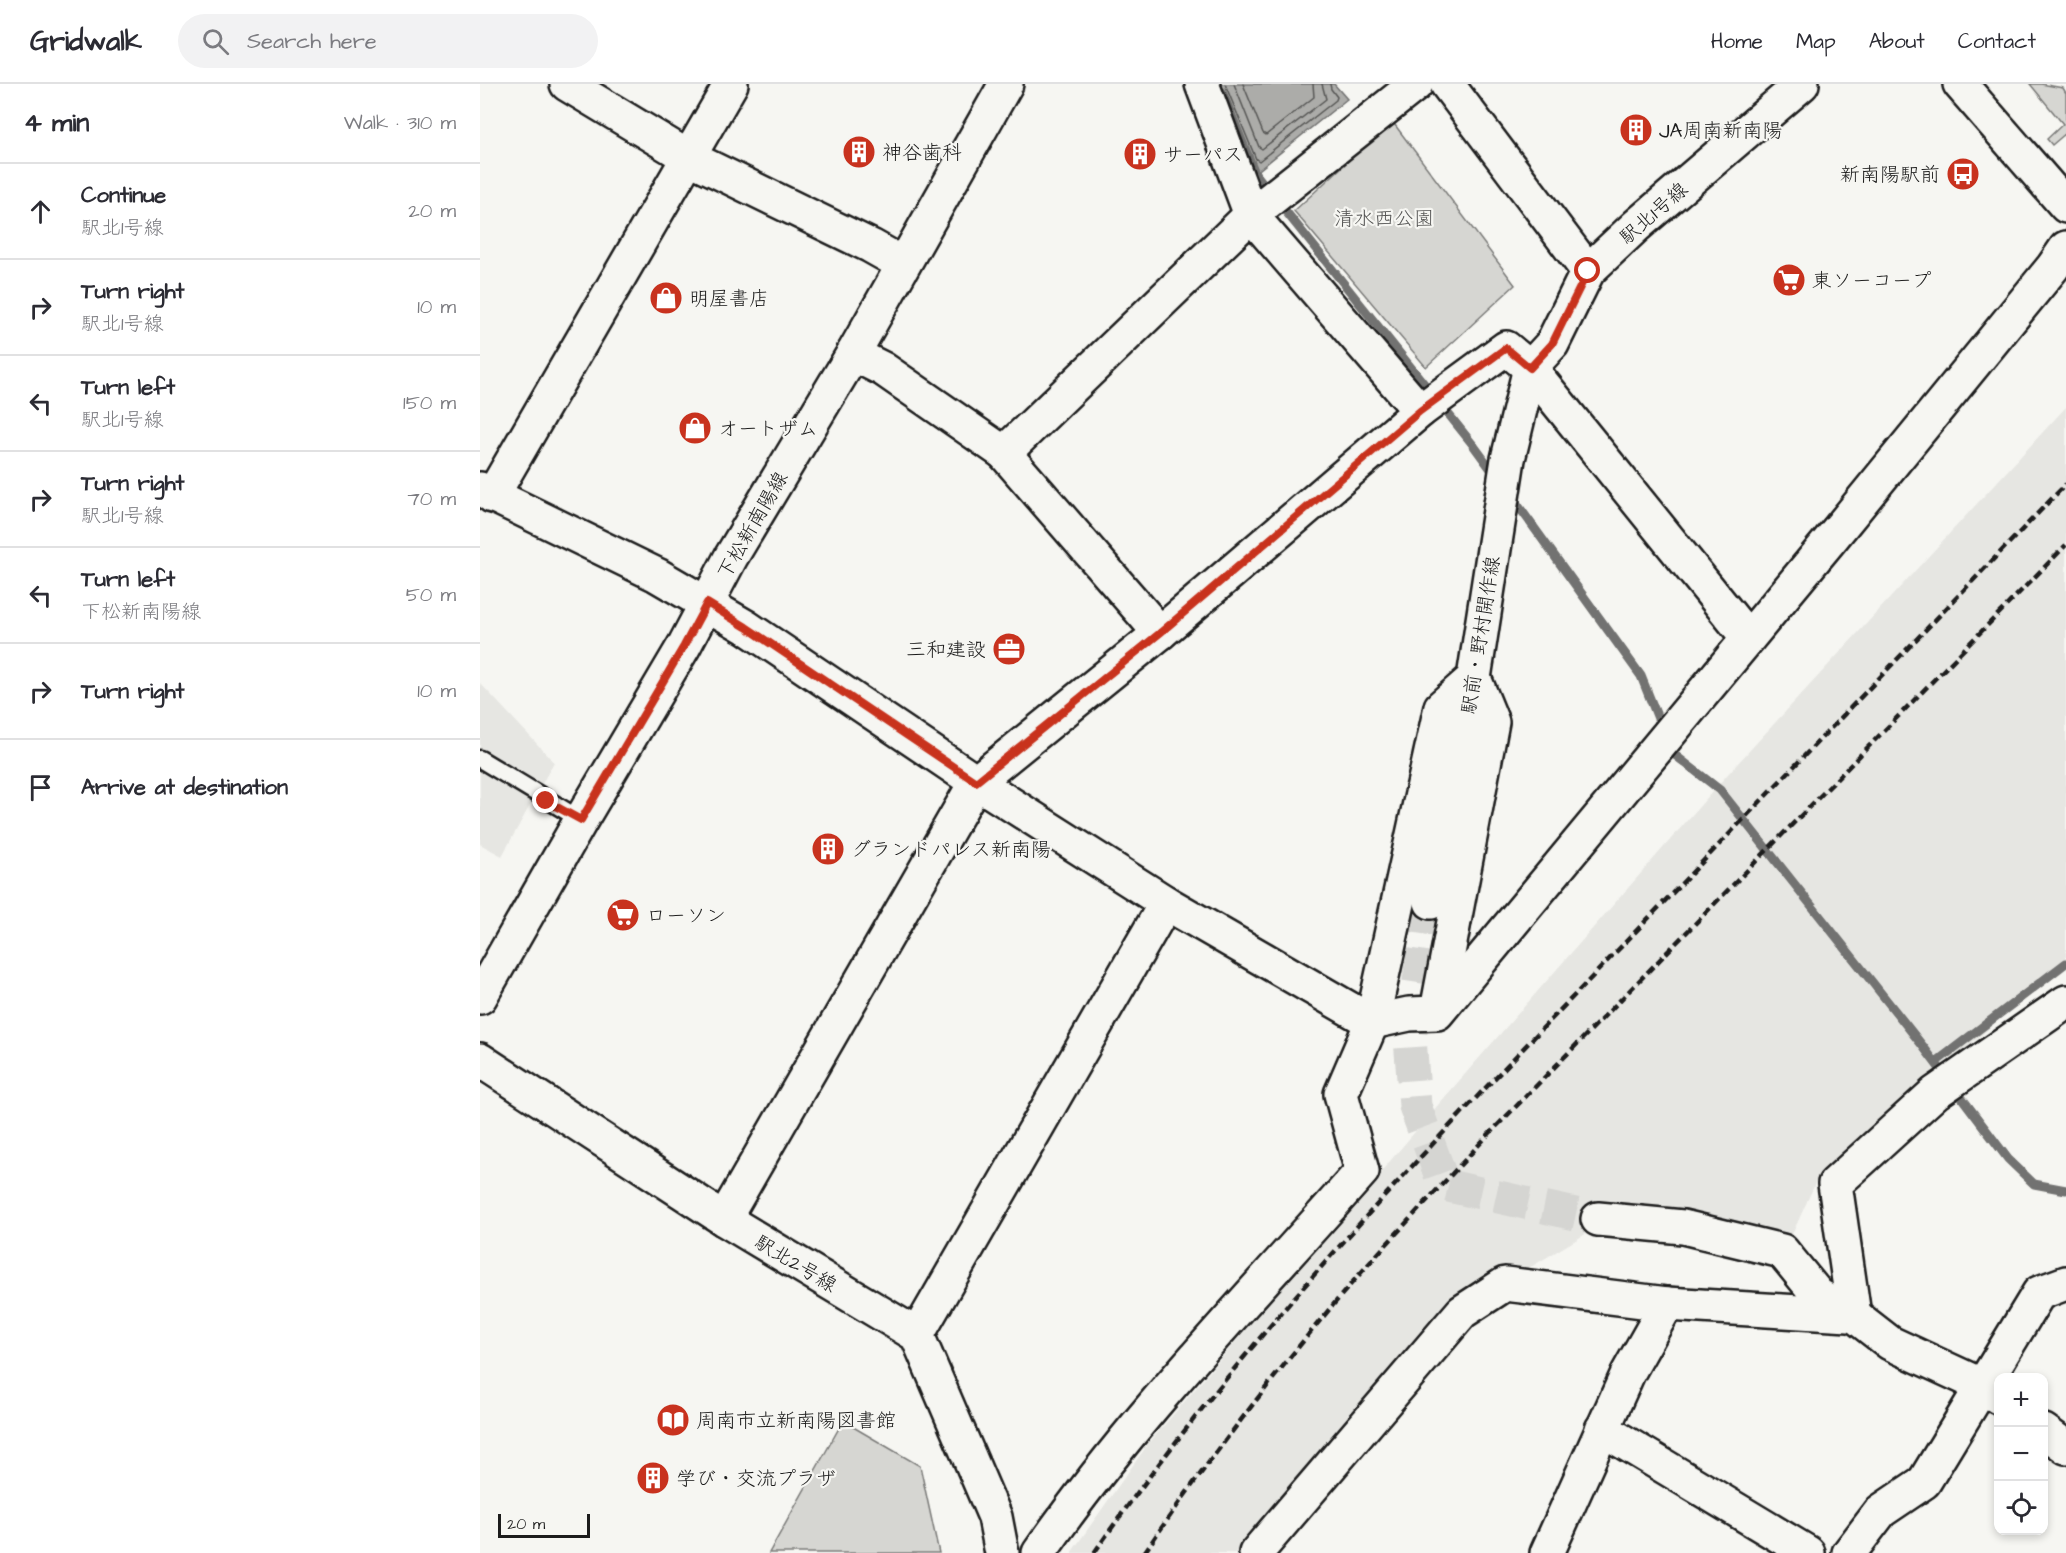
<!DOCTYPE html>
<html lang="en">
<head>
<meta charset="utf-8">
<style>
  body { margin:0; font-family:"Architects Daughter","Klee One",sans-serif; background:#f2f2f3; color:#2b2b33 }
  .controls { position:absolute; right:18px; bottom:18px; display:grid; overflow:hidden; border-radius:12px; box-shadow:0 3px 9px #0003 }
  .controls button { width:54px; height:54px; display:grid; place-items:center; padding:0; border:0; border-bottom:2px solid #e1e1e2; background:#fff; color:#2b2b33; font:30px sans-serif }
  .scale { position:absolute; left:18px; bottom:15px; width:92px; box-sizing:border-box; padding-left:6px; border:3px solid #1c1c1c; border-top:0; font-size:16px; line-height:21px; white-space:nowrap; color:#1c1c1c; -webkit-text-stroke:4px #f6f6f2; paint-order:stroke }
  .stop { position:absolute; width:18px; height:18px; margin:-14px; border:4px solid #c8321e; border-radius:50%; background:#fff }
  .stop.end { background:#c8321e; border-color:#fff; box-shadow:0 2px 6px #0008 }
  .list { margin:0; padding:0; list-style:none }
  h2 { display:flex; justify-content:space-between; align-items:center; height:78px; margin:0; padding:0 24px; font-size:26px }
  h2 small { font-size:20px; font-weight:400; color:#7c7c81 }
  .list li { display:grid; grid-template-columns:39px 1fr auto; gap:18px; align-items:center; box-sizing:border-box; height:96px; padding:0 24px; border-top:2px solid #e1e1e2 }
  .list b { display:block; font-size:22px; white-space:nowrap }
  .list p { margin:0; font-size:20px; white-space:nowrap; color:#7c7c81 }
  .list em { font-size:20px; font-style:normal; color:#7c7c81 }
  .icon { flex:none; width:33px; height:33px; fill:none; stroke:currentColor; stroke-width:2; stroke-linecap:round; stroke-linejoin:round }
  .map { position:relative; flex:none; width:1586px; height:1469px; overflow:hidden }
  header { display:flex; align-items:center; gap:36px; box-sizing:border-box; height:84px; padding:0 30px; background:#fff; border-bottom:2px solid #e1e1e2 }
  header strong { font-size:28px }
  nav { display:flex; gap:33px; margin-inline-start:auto; font-size:21px }
  .search { width:420px; height:54px; background:#f2f2f3; display:flex; align-items:center; gap:15px; box-sizing:border-box; padding:0 21px; border-radius:33px; color:#7c7c81; font-size:22px }
  main { display:flex }
  aside { flex:1; background:#fff }
  .map>svg:first-child { display:block }
</style>
</head>
<body>
<header>
<strong>Gridwalk</strong>
<div class="search"><svg class="icon" aria-label="search" viewBox="0 0 24 24"><circle cx="10" cy="10" r="6"/><path d="M15 15l6 6"/></svg>Search here</div>
<nav><a>Home</a><a>Map</a><a>About</a><a>Contact</a></nav>
</header>
<main>
<aside>
<h2>4 min<small>Walk · 310 m</small></h2>
<ul class="list">
<li><svg class="icon" aria-label="ahead" viewBox="0 0 24 24"><path d="M12 20V5M6 11l6-6 6 6"/></svg><div><b>Continue</b><p>駅北1号線</p></div><em>20 m</em></li>
<li><svg class="icon" aria-label="right" viewBox="0 0 24 24"><path d="M7 20v-9h11M14 6l5 5-5 5"/></svg><div><b>Turn right</b><p>駅北1号線</p></div><em>10 m</em></li>
<li><svg class="icon" aria-label="left" viewBox="0 0 24 24"><path d="M17 20v-9H6M10 6l-5 5 5 5"/></svg><div><b>Turn left</b><p>駅北1号線</p></div><em>150 m</em></li>
<li><svg class="icon" aria-label="right" viewBox="0 0 24 24"><path d="M7 20v-9h11M14 6l5 5-5 5"/></svg><div><b>Turn right</b><p>駅北1号線</p></div><em>70 m</em></li>
<li><svg class="icon" aria-label="left" viewBox="0 0 24 24"><path d="M17 20v-9H6M10 6l-5 5 5 5"/></svg><div><b>Turn left</b><p>下松新南陽線</p></div><em>50 m</em></li>
<li><svg class="icon" aria-label="right" viewBox="0 0 24 24"><path d="M7 20v-9h11M14 6l5 5-5 5"/></svg><div><b>Turn right</b></div><em>10 m</em></li>
<li><svg class="icon" aria-label="arrive" viewBox="0 0 24 24"><path d="M6 21V4h12l-3 4 3 4H6"/></svg><div><b>Arrive at destination</b></div></li>
</ul>
</aside>
<div class="map">
<svg width="1586" height="1469" viewBox="0 0 1586 1469">
  <rect width="100%" height="100%" fill="#f6f6f2"/>
  <filter id="ink" filterUnits="userSpaceOnUse"><feTurbulence type="fractalNoise" baseFrequency=".0167" numOctaves="2"/><feDisplacementMap in="SourceGraphic" scale="12" xChannelSelector="R" yChannelSelector="G"/><feConvolveMatrix kernelMatrix="1 2 1 2 8 2 1 2 1" color-interpolation-filters="sRGB"/></filter>
  <g filter="url(#ink)">
    <g fill="#e6e6e2">
      <polygon points="1586,323 1586,878 1339,1091 1310,1155 1152,1122 961,1237 757,1469 591,1469 668,1360 958,1021 1247,691"/>
      <polygon points="0,599 74,678 22,772 0,760"/>
    </g>
    <g fill="#d6d6d2" stroke="#797977" stroke-width="1.5">
      <polygon points="1550,0 1561,0 1583,4 1586,9 1586,49 1572,61 1567,55 1583,40"/>
      <polygon points="912,37 1035,201 946,283 814,127"/>
      <polygon points="363,1337 440,1382 459,1469 289,1469"/>
    </g>
    <polygon fill="#acaca9" stroke="#727271" stroke-width="1.5" points="739,0 854,0 867,15 775,89"/>
    <g fill="none" stroke-linecap="round" stroke-linejoin="round">
      <g stroke="#565654" stroke-width="1.5">
        <polyline points="745,0 776,75 779,77 856,16 857,13 851,5 850,0"/>
        <polyline points="754,0 779,63 782,65 846,15 842,0"/>
        <polyline points="763,0 783,49 786,51 834,13 833,0"/>
      </g>
      <g stroke="#727271" stroke-width="9">
        <polyline points="742,8 775,89 994,362 1016,392"/>
        <polyline points="1032,413 1161,592 1183,647"/>
        <polyline points="1188,660 1191,668 1240,706 1442,961 1528,1075 1554,1100 1586,1106"/>
        <polyline points="1456,978 1586,879"/>
      </g>
      <polyline stroke="#d5d5d2" stroke-width="33" stroke-dasharray="33 16" stroke-linecap="butt" points="951,818 930,954 935,1022 964,1101 1118,1135"/>
      <g stroke="#1c1c1c" stroke-width="21">
        <polyline id="lane" points="0,675 101,736"/>
      </g>
      <g stroke="#1c1c1c" stroke-width="38">
        <g id="street">
          <polyline points="87,0 208,73 391,162 423,180"/>
          <polyline points="722,0 771,131 940,327"/>
          <polyline points="967,0 1108,187"/>
          <polyline points="373,270 403,285 524,369"/>
          <polyline points="1050,284 1268,554"/>
          <polyline points="680,549 524,369 771,131 936,0"/>
          <polyline points="244,1135 496,698 686,819 892,938 929,930 957,929 1350,456 1573,183 1586,164"/>
          <polyline points="1374,1231 1355,1100 1455,1009 1586,918"/>
          <polyline points="437,1251 686,819"/>
          <polyline points="1122,1345 1328,1469"/>
          <path d="M559,1469C654,1332 772,1212 882,1087L861,1010L892,938L961,623L994,594L1012,638L957,927"/>
          <polyline points="776,1469 982,1228 1025,1200 1187,1220 1148,1289 1067,1469"/>
          <polyline points="1369,1469 1401,1427 1444,1398 1559,1209 1586,1199"/>
        </g>
      </g>
      <g stroke="#1c1c1c" stroke-width="38">
        <g id="secondary">
          <polyline points="1480,0 1586,122"/>
          <polyline points="0,405 177,491 266,543 496,698 680,549 940,327 1026,264 1050,284"/>
          <polyline points="12,412 251,0"/>
          <polyline points="951,818 994,594 1028,375 1050,284 1072,260 1108,187 1156,142 1322,0"/>
          <polyline points="0,913 101,736 204,562 251,473 373,270 526,0"/>
          <polyline points="0,976 244,1135 437,1251 515,1433 522,1469"/>
          <polyline points="1118,1135 1203,1143 1302,1167 1338,1211 1374,1231 1410,1259 1503,1302 1518,1313"/>
          <polyline points="1187,1220 1369,1231"/>
          <polyline points="1564,1347 1586,1363"/>
        </g>
      </g>
      <use href="#lane" stroke="#f6f6f2" stroke-width="16"/>
      <use href="#street" stroke="#f6f6f2" stroke-width="33"/>
      <use href="#secondary" stroke="#f6f6f2" stroke-width="33"/>
      <g stroke="#1c1c1c" stroke-width="4.5" stroke-dasharray="9 4.5" stroke-linecap="butt">
        <path d="M614,1469C760,1260 936,1075 1113,892C1270,728 1428,564 1586,400"/>
        <path d="M664,1469C720,1388 780,1309 843,1233C895,1170 953,1111 1008,1051L1586,461"/>
      </g>
    </g>
  </g>
  <g fill="none" stroke-linecap="round" stroke-linejoin="round" filter="url(#ink)">
    <polyline stroke="#c8321e" stroke-width="8" points="66,717 101,736 204,562 227,519 266,543 496,698 680,549 940,327 1026,264 1050,284 1072,260 1108,187"/>
  </g>
  <defs>
    <g id="building-disc" transform="scale(1.725)"><circle r="9.5" fill="#c8321e" stroke="#f6f6f2"/><path d="M-4-6H4V6H1V3H-1V6H-4ZM-2.5-4.3h1.7v1.8h-1.7ZM.8-4.3h1.7v1.8H.8ZM-2.5-1h1.7V.8h-1.7ZM.8-1h1.7V.8H.8Z" fill="#fff"/></g>
    <g id="bus-disc" transform="scale(1.725)"><circle r="9.5" fill="#c8321e" stroke="#f6f6f2"/><path d="M-5-6H5V4H4V6H2V4H-2V6H-4V4H-5ZM-3.5-4V0h7V-4ZM-3.5 1.2v1.5H-2V1.2ZM2 1.2v1.5H3.5V1.2Z" fill="#fff"/></g>
    <g id="supermarket-disc" transform="scale(1.725)"><circle r="9.5" fill="#c8321e" stroke="#f6f6f2"/><path d="M-6-5.5h2.5l.6 2H6L4.5 2H-2.5L-4.4-4H-6ZM-1.5 3.2a1.3 1.3 0 1 0 .1 0ZM3 3.2a1.3 1.3 0 1 0 .1 0Z" fill="#fff"/></g>
    <g id="shop-disc" transform="scale(1.725)"><circle r="9.5" fill="#c8321e" stroke="#f6f6f2"/><path d="M-5-2.5h2.3a2.7 3.5 0 0 1 5.4 0H5L5.5 6h-11ZM-1.5-2.5h3a1.5 2.3 0 0 0-3 0Z" fill="#fff"/></g>
    <g id="office-disc" transform="scale(1.725)"><circle r="9.5" fill="#c8321e" stroke="#f6f6f2"/><path d="M-6-3h4V-5.5h4V-3h4V5H-6ZM-1-4.5V-3h2v-1.5ZM-6 0V1H6V0Z" fill="#fff"/></g>
    <g id="library-disc" transform="scale(1.725)"><circle r="9.5" fill="#c8321e" stroke="#f6f6f2"/><path d="M-6-4Q-3-5.5-.7-3.5V5Q-3 3-6 4ZM6-4Q3-5.5 .7-3.5V5Q3 3 6 4Z" fill="#fff"/></g>
  </defs>
  <g fill-rule="evenodd">
    <use href="#building-disc" x="1156" y="46"/>
    <use href="#building-disc" x="379" y="68"/>
    <use href="#building-disc" x="660" y="70"/>
    <use href="#bus-disc" x="1483" y="90"/>
    <use href="#supermarket-disc" x="1309" y="196"/>
    <use href="#shop-disc" x="186" y="214"/>
    <use href="#shop-disc" x="215" y="344"/>
    <use href="#office-disc" x="529" y="565"/>
    <use href="#building-disc" x="348" y="765"/>
    <use href="#supermarket-disc" x="143" y="831"/>
    <use href="#library-disc" x="193" y="1336"/>
    <use href="#building-disc" x="173" y="1394"/>
  </g>
  <g text-anchor="middle" stroke-width="4.5" stroke-linejoin="round" paint-order="stroke">
    <g font-size="20" fill="#1c1c1c" stroke="#f6f6f2" text-anchor="start">
      <text x="1179" y="53">JA周南新南陽</text>
      <text x="402" y="75">神谷歯科</text>
      <text x="683" y="77">サーパス</text>
      <text x="1460" y="97" text-anchor="end">新南陽駅前</text>
      <text x="1332" y="203">東ソーコープ</text>
      <text x="209" y="221">明屋書店</text>
      <text x="238" y="351">オートザム</text>
      <text x="506" y="572" text-anchor="end">三和建設</text>
      <text x="371" y="772">グランドパレス新南陽</text>
      <text x="166" y="838">ローソン</text>
      <text x="216" y="1343">周南市立新南陽図書館</text>
      <text x="196" y="1401">学び・交流プラザ</text>
    </g>
    <g font-size="20" fill="#1c1c1c" stroke="#f6f6f2">
      <text transform="translate(1173 129) rotate(-41)" y="7">駅北1号線</text>
      <text transform="translate(272 441) rotate(-60)" y="7">下松新南陽線</text>
      <text transform="translate(1000 551) rotate(-81)" y="7">駅前・野村開作線</text>
      <text transform="translate(316 1179) rotate(31)" y="7">駅北2号線</text>
    </g>
    <g font-size="20" fill="#545453" stroke="#f6f6f2">
      <text x="904" y="141">清水西公園</text>
    </g>
  </g>
</svg>
<div class="controls">
<button>+</button>
<button>−</button>
<button><svg class="icon" aria-label="locate" viewBox="0 0 24 24"><circle cx="12" cy="12" r="6"/><path d="M12 2v4M12 18v4M2 12h4M18 12h4"/></svg></button>
</div>
<div class="scale">20 m</div>
<div class="stop" style="left:1108px;top:187px"></div>
<div class="stop end" style="left:66px;top:717px"></div>
</div>
</main>
</body>
</html>
